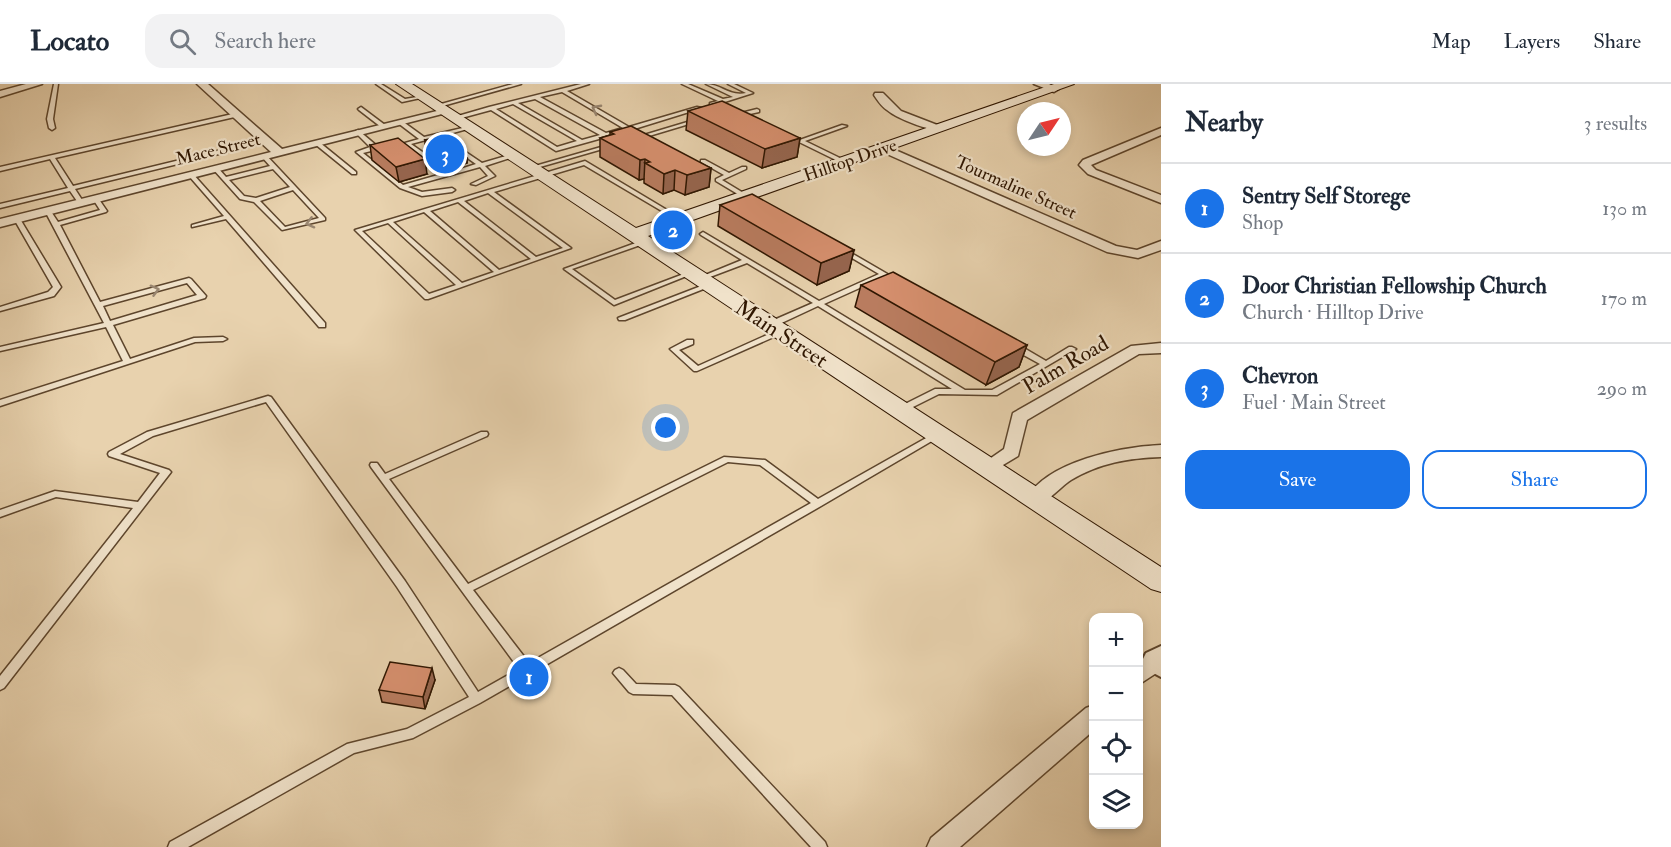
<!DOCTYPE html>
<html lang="en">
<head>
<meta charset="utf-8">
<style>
  body { margin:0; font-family:"IM FELL Double Pica",serif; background:#f2f2f3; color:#1f2937 }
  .controls { position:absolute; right:18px; bottom:18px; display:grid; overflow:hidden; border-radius:12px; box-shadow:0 3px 9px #0003 }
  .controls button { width:54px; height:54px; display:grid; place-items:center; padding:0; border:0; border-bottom:2px solid #e0e1e3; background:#fff; color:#1f2937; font:30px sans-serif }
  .compass { position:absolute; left:1017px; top:18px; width:54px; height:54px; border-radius:50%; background:#fff; box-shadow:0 3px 9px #0003; rotate:55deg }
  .you { position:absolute; left:666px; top:344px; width:21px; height:21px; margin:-15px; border:4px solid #fff; border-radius:50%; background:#1a73e8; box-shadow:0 0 0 9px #1a73e833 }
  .badge { display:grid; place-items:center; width:39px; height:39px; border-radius:50%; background:#1a73e8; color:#fff; font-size:20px; font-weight:700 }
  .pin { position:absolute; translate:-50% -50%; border:3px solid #fff; box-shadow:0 2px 6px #0006 }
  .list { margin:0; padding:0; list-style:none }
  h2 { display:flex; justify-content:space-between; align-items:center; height:78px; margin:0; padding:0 24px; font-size:26px }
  h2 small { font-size:20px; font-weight:400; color:#747a83 }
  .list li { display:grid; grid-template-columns:39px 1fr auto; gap:18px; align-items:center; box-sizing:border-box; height:90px; padding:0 24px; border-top:2px solid #e0e1e3 }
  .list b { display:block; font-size:22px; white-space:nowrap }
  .list p { margin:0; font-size:20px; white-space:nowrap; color:#747a83 }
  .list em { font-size:20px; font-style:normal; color:#747a83 }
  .actions { display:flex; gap:12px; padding:18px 24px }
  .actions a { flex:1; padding:14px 0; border:2px solid #1a73e8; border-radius:18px; text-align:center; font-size:21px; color:#1a73e8 }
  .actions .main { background:#1a73e8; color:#fff }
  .icon { flex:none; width:33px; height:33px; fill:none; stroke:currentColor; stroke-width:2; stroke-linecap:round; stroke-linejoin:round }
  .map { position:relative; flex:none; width:1161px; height:763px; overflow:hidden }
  header { display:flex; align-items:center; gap:36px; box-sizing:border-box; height:84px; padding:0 30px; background:#fff; border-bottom:2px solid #e0e1e3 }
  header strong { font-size:28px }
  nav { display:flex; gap:33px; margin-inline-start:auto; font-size:21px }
  .search { width:420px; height:54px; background:#f2f2f3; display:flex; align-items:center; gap:15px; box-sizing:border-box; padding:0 21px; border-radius:18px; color:#747a83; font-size:22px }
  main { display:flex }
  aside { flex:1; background:#fff }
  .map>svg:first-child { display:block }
</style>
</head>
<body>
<header>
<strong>Locato</strong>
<div class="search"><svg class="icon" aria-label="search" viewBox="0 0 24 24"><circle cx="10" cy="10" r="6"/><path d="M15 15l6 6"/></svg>Search here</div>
<nav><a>Map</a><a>Layers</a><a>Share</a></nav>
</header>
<main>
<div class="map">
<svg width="1161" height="763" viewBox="0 0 1161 763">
  <rect width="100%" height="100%" fill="#e8d2ae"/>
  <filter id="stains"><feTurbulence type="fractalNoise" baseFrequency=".00333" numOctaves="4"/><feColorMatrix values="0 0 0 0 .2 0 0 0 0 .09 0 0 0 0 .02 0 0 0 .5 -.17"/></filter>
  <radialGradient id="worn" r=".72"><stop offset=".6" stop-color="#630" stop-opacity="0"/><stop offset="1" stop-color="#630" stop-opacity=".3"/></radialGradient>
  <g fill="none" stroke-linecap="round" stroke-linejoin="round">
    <g stroke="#5d452c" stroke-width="3">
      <g id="service">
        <polygon points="54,0 58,0 53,35 55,44 52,46 49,44 47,35"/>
        <polygon points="376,0 381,0 405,15 423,12 425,13 402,18"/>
        <polygon points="513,0 521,0 439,23 434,22"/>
        <path d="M581,0H589L567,7L629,43L697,23L702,24L631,46L556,67L491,26L454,36L451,34L489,23ZM562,8L623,44L606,49L540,13ZM535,15L600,51L582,56L518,19ZM513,20L577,57L557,63L496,25Z"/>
        <path d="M682,0H688L723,15L733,13L706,0C721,0 730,13 746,9L728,0H734L753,9L712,22L710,21V19L718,17Z"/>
        <polygon points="361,23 385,41 385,43 381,43 359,26 358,25"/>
        <polygon points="757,25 759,26 759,28 736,33 733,31"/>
        <polygon points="237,29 239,30 239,32 55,74 73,102 266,55 269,57 268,58 75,105 84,119 81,121 79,120 70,107 0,124 0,120 68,104 50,75 0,87 0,83"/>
        <polygon points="694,36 699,37 639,55 634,54"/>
        <path d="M398,37H402L424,53L471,42V44L442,52L482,79L513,70L516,72L485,82L495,92L476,101L471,100L488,92L480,83L408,103L422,108L452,104L455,106L452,108L422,112L400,104L356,68L370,63L356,49V47L358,46L377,62L379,65L363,69L403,101L445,89L405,61V59L419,55L398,39ZM437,53L476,80L451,88L411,60Z"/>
        <polygon points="842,41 847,42 805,57 846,77 846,79 842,79 797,57"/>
        <polygon points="315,58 319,58 356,88 356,90 352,90 315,60"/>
        <polygon points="608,61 613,62 533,85 528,84"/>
        <path d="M262,71H266L325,134V136L282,146L254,118L240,115L213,85L218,84L226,93L270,82L262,73ZM273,85L290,103L256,114L244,112L229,96ZM293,106L319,134L285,143L260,117Z"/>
        <polygon points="701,76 705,76 729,89 742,83 746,83 746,85 722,96 750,113 750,115 746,115 716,97 716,95 724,91 701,78"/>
        <path d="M585,77L682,135L677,136L584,81L494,108L571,164L428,215H425L355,146ZM488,109L563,164L536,173L464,117ZM458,118L531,175L499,186L430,127ZM424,128L494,188L462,199L393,138ZM388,139L456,201L429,210L362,147Z"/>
        <polygon points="189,90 193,90 325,239 325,243 319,243 226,135 192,143 192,141 224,132 189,92"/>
        <path d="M96,113L98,114L107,127L106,128L60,141L100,218L189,194L191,195L206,212L205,214L113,241L130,275L194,254L223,253L227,255L223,257L195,258L0,322V316L123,277L106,243L0,267V263L104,239L45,127L50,126L58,138L100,126L93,115ZM187,199L197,211L110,237L103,222Z"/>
        <polygon points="17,133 20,135 61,203 54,212 0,227 0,223 48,208 53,203 14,135"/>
        <polygon points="703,148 819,217 879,190 842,168 842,166 846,166 896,195 896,197 892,197 884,193 824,220 965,306 992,306 1040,280 1011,264 1010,262 1011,260 1017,260 1046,277 1069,263 1072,263 1076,265 997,311 939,310 903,328 897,328 896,326 897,324 935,305 952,305 818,222 773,243 767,243 767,239 813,219 747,179 702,196 698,196 698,194 742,176 701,151 700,150"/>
        <polygon points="644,156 646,157 646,159 572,185 615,216 689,188 691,187 694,189 614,221 564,185"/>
        <polygon points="709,199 711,200 711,202 625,236 619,236 618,234"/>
        <polygon points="778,246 784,246 785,248 697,287 694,287 670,265 687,256 693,256 693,260 679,266 698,282"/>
        <path d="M268,312L271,313L405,497L478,608L519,585L371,383L370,381L371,379H377L385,390L481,348H487L488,350L487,352L389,395L468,500L724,373L765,376L818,415L935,349H941L942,351L821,422L480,619L413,654L354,669L188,763H168L170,758L347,660L407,645L469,613L397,503L266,318L153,352L120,370L169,386L171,388L4,604L0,606V592L133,424L56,413L0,433V426L55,407L138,418L160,389L109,372L108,370L109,368L147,348ZM728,378L760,381L811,419L529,579L473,506Z"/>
        <polygon points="619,584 623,586 636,600 675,601 679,603 825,758 827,763 811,763 672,611 633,610 629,608 613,589 615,586"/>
      </g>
    </g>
    <g stroke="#5d452c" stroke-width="3">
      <g id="minor">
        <polygon points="26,0 42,0 0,13 0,7"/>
        <polygon points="197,0 208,0 282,65 445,25 450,28 0,143 0,135 271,68"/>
        <polygon points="1034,0 1049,0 1059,5 1054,8"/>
        <path d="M875,9H883L901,27L945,44C936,51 896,34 887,26C881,22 878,17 874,11Z"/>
        <polygon points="1161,44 1161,51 1091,81 1096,86 1161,111 1161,119 1088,90 1079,81 1083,76"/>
        <polygon points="878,62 886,62 1116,162 1137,166 1161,157 1161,166 1138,174 1107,168 878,66"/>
        <polygon points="1161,259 1161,269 1139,270 1027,336 1018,372 993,387 981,387 978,383 1004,365 1013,329 1131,262"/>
        <path d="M1161,361V373C1129,374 1099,379 1071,396C1058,404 1045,424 1028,420L1026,415C1048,377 1120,363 1161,361Z"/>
        <polygon points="1156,568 1161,570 1161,586 1138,601 1138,578"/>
        <polygon points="1094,621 1094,646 960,763 927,763 931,754 1086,624"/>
      </g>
    </g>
    <g stroke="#5d452c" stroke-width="4">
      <polygon id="tertiary" points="1161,562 1161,593 1146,585 1142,577 1146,569"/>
    </g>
    <g stroke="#2f1601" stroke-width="2">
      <polygon id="secondary" points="396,0 412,0 636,144 1054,0 1074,0 648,152 1161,483 1161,508 1151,505"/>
    </g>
    <use href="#service" fill="#f0e2ca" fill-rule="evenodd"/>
    <use href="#minor" fill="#f0e2ca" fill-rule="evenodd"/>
    <use href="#tertiary" fill="#f0e2ca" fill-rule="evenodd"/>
    <use href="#secondary" fill="#f0e2ca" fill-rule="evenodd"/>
  </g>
  <g fill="#b97c5f" stroke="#2f1601" stroke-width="1.5">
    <polygon points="688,27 800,54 797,73 762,84 686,46"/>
    <polygon points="610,48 711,84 709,103 685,111 674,106 663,110 644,99 644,95 639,96 600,73 600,54 610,51"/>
    <polygon points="425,56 467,74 467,79 454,83 425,61"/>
    <polygon points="370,61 427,90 399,98 372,76"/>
    <polygon points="720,121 854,166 849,187 817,201 718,142"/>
    <polygon points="861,201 1027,261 1019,283 986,301 855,223"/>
    <polygon points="435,596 425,625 382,618 379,606"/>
  </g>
  <g fill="#96654e" stroke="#2f1601" stroke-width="1.5">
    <polygon points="800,54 797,73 762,84 765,65"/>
    <polygon points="467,74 467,79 454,83 453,78"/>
    <polygon points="425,75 427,90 399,98 396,83"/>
    <polygon points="645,75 644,95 639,96 640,76"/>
    <polygon points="711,84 709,103 685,111 687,91"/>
    <polygon points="675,86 674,106 663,110 664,90"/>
    <polygon points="854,166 849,187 817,201 821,179"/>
    <polygon points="1027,261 1019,283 986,301 995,278"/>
    <polygon points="432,584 435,596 425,625 423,613"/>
  </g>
  <g fill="#d7906f" stroke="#2f1601" stroke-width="1.5">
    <polygon points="722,17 800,54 765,65 688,27"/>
    <polygon points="631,42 711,84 687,91 675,86 664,90 645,79 650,78 645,75 640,76 600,54 614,50 610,48"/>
    <polygon points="438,53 467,74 453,78 425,56"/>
    <polygon points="398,54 425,75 396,83 370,61"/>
    <polygon points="752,110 854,166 821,179 720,121"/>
    <polygon points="893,188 1027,261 995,278 861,201"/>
    <polygon points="390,578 432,584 423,613 379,606"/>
  </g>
  <defs><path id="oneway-chevron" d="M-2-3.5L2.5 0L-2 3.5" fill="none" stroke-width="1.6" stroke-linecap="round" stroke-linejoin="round" transform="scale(1.5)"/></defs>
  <g stroke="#998670">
    <use href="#oneway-chevron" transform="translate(596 25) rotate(-152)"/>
    <use href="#oneway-chevron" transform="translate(310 139) rotate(166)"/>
    <use href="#oneway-chevron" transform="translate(155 206) rotate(-15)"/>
  </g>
  <g text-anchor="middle" stroke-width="4.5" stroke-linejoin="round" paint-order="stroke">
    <g font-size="18" fill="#2f1601" stroke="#f0e2ca">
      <text transform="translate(218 65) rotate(-14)" y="6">Mace Street</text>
      <text transform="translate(850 76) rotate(-19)" y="6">Hilltop Drive</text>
      <text transform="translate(1016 103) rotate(24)" y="6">Tourmaline Street</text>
    </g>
    <g font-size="22" fill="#2f1601" stroke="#f0e2ca">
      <text transform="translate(782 249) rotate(33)" y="8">Main Street</text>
      <text transform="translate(1065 280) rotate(-30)" y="8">Palm Road</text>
    </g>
  </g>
  <rect width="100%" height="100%" filter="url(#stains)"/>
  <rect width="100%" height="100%" fill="url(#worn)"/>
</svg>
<div class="controls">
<button>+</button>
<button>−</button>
<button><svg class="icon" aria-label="locate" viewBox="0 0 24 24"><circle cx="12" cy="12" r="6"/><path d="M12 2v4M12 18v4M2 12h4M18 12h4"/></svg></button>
<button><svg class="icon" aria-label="layers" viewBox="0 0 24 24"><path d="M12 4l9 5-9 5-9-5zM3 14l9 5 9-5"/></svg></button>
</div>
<svg class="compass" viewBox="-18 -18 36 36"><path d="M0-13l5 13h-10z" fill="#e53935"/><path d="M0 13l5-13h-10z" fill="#747a83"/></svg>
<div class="you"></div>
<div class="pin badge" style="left:529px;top:593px">1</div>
<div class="pin badge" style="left:673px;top:146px">2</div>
<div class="pin badge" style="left:445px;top:70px">3</div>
</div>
<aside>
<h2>Nearby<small>3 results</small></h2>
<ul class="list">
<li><span class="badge">1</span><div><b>Sentry Self Storege</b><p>Shop</p></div><em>130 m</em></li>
<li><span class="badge">2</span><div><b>Door Christian Fellowship Church</b><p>Church · Hilltop Drive</p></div><em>170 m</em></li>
<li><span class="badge">3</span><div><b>Chevron</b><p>Fuel · Main Street</p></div><em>290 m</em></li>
</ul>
<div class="actions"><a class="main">Save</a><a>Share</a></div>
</aside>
</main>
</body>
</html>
